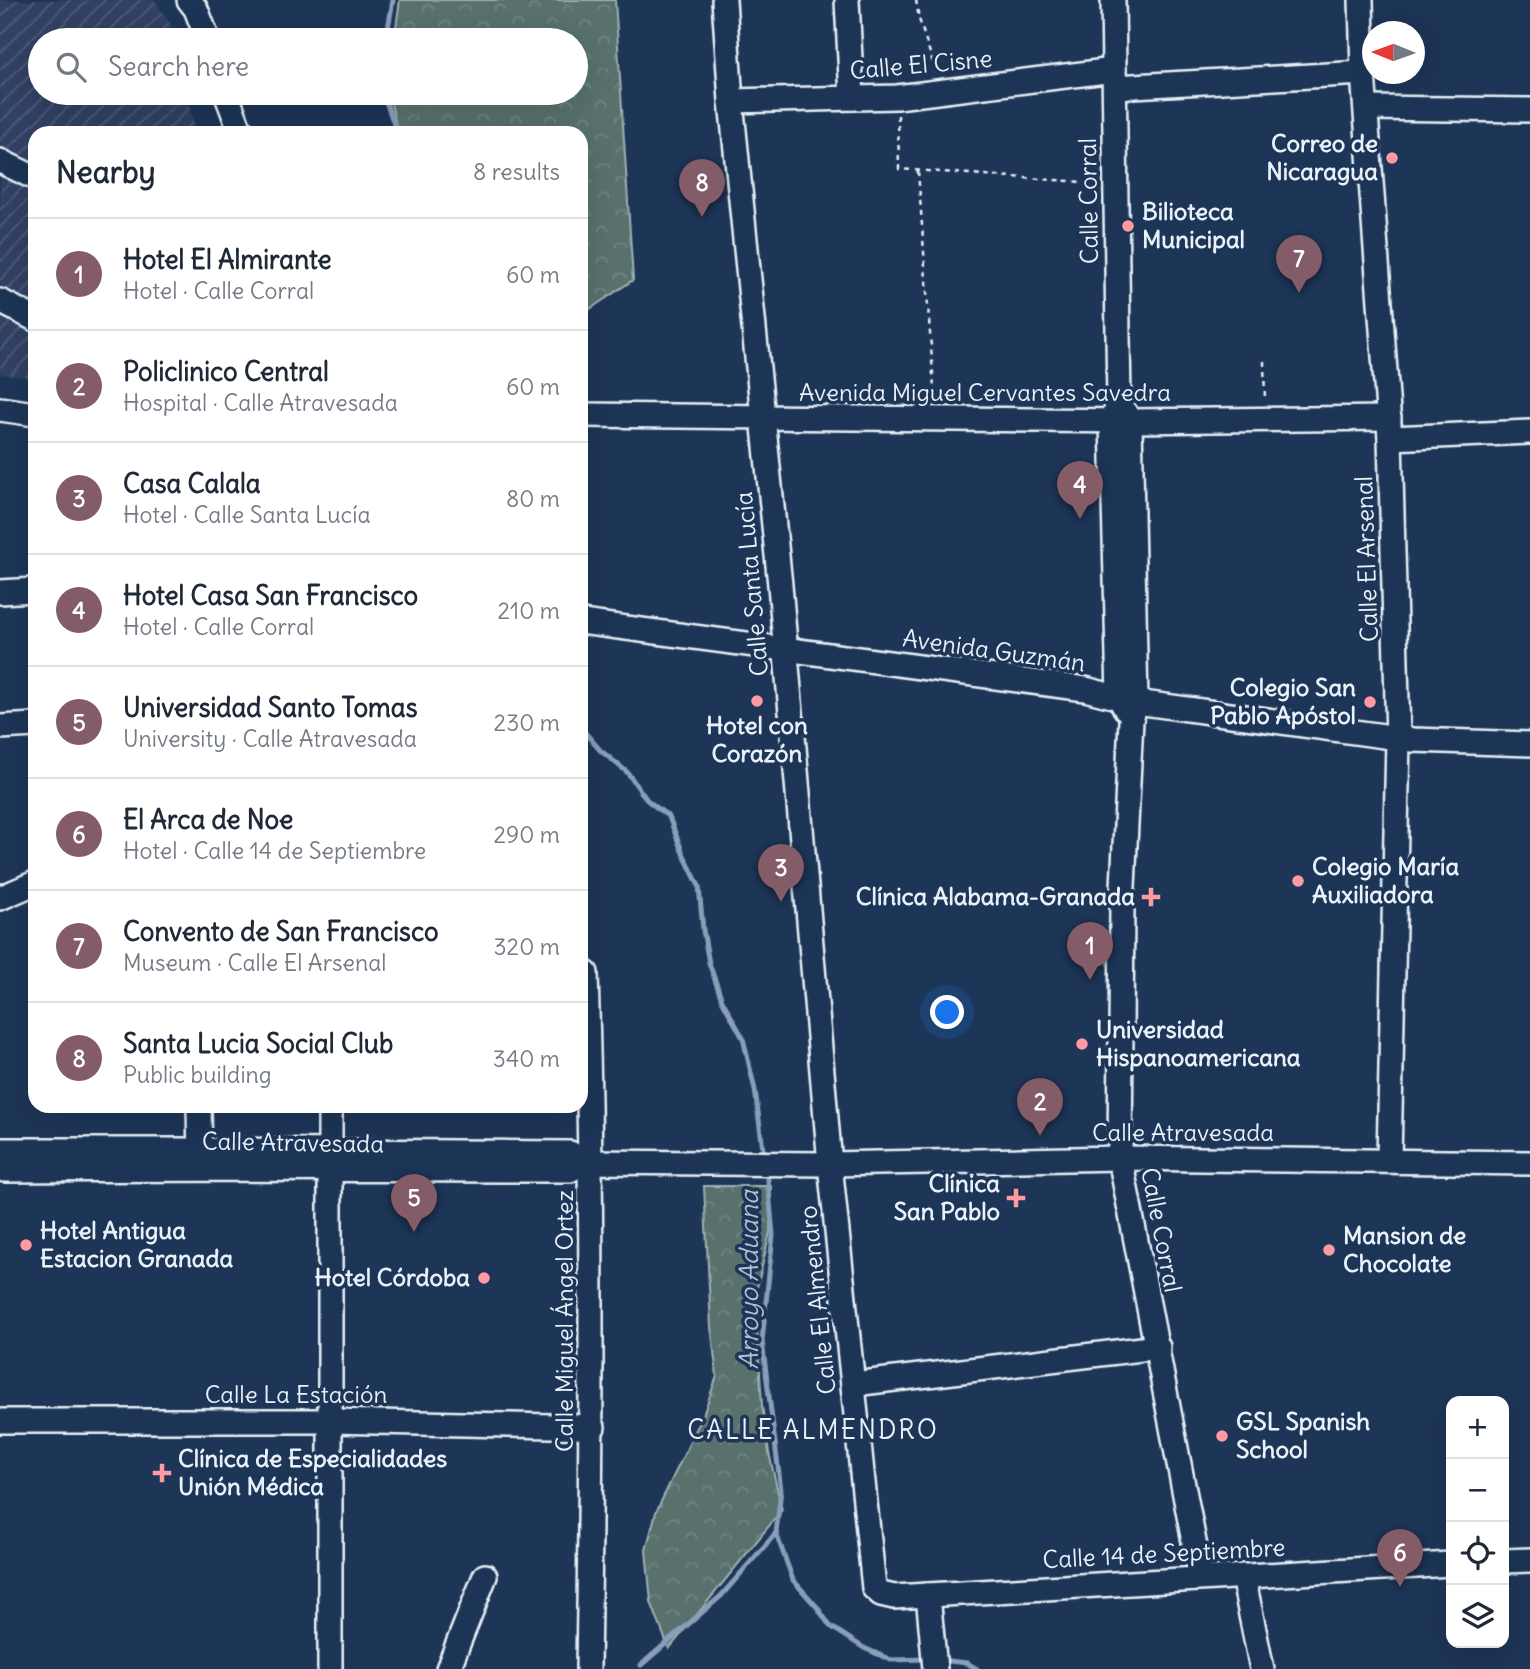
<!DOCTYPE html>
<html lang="en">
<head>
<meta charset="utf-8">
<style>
  body { margin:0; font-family:Delius,sans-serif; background:#f2f2f3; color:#1f2937 }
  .controls { position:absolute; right:21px; bottom:21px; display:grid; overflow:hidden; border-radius:14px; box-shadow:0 7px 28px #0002 }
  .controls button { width:63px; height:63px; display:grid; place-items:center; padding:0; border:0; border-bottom:2px solid #e0e1e3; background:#fff; color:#1f2937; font:35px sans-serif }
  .compass { position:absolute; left:1362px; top:21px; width:63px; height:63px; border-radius:50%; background:#fff; box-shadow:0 7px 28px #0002; rotate:271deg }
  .you { position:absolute; left:948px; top:1013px; width:24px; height:24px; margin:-18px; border:5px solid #fff; border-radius:50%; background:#1a73e8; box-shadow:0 0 0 10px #1a73e833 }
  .badge { display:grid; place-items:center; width:46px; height:46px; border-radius:50%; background:#845c67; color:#fff; font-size:23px; font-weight:700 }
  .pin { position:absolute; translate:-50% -58px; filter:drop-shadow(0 2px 4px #0008) }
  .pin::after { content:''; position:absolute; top:37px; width:24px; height:21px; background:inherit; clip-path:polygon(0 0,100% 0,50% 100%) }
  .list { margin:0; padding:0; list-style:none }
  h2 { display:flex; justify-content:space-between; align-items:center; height:91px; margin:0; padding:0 28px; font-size:30px }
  h2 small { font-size:23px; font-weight:400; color:#747a83 }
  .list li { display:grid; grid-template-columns:46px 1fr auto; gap:21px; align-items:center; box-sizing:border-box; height:112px; padding:0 28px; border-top:2px solid #e0e1e3 }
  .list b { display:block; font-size:26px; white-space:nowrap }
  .list p { margin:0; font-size:23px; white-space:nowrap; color:#747a83 }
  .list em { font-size:23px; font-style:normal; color:#747a83 }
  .icon { flex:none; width:38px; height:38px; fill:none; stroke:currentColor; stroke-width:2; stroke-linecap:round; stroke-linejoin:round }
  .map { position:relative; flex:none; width:1530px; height:1669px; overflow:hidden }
  .search { position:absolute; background:#fff; box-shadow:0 7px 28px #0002; left:28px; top:28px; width:560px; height:77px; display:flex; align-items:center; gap:18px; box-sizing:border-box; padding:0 24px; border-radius:38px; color:#747a83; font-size:26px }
  .panel { position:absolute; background:#fff; box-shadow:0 7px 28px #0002; left:28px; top:126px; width:560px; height:987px; border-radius:21px }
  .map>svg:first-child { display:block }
</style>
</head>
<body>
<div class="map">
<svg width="1530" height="1669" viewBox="0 0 1530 1669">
  <defs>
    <pattern id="industrial-furrows" width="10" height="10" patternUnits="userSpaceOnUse" patternTransform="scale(1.75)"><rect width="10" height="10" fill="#304164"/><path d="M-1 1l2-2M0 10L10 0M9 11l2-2" fill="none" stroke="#4e5d7b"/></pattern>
    <pattern id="forest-crowns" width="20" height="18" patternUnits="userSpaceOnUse" patternTransform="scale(1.75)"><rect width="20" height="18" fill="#58716d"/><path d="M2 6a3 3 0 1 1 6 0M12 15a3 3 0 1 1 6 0" fill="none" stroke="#708683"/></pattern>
  </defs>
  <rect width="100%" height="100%" fill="#1d3557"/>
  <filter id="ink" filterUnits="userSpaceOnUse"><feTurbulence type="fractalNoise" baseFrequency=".0143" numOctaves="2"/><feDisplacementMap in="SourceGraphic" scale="14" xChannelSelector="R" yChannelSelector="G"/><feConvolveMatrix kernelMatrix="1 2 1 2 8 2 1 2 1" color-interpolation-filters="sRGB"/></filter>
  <g filter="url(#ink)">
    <polygon fill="url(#industrial-furrows)" points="0,0 155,0 171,25 174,40 40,40 40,93 186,93 196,133 35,133 35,381 30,378 0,374"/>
    <g fill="url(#forest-crowns)" stroke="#a0b1b2" stroke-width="2">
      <polygon points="400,0 615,0 633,280 581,315 581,133 404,133 396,125 389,93 576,93 576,40 394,40"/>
      <polygon points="704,1186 771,1186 770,1232 755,1296 762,1405 769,1453 782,1510 669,1649 651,1602 646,1550 656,1512 703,1415 717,1376 711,1327"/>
    </g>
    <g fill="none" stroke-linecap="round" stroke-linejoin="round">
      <g stroke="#879fb8" stroke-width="5">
        <polyline points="386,40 393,0"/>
        <polyline points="383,93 397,133"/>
        <polyline points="581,728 600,750 627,772 647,800 669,817 682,851 699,886 703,930 709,963 722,1000 743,1038 755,1090 764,1156"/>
        <polyline points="767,1169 773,1235 762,1341 781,1490 776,1533 793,1580 817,1607 830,1626 864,1648 891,1660 927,1659"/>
        <polyline points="940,1660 967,1663 977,1669"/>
        <polyline points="641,1665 721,1596 776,1533"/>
      </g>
      <g stroke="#e8f1f8" stroke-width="28">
        <g id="minor">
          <polyline points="189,0 196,9 208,40"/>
          <polyline points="724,0 731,101 780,585 830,1164 874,1588 881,1594 894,1597 1451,1564"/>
          <polyline points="847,0 852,98"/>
          <polyline points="1113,0 1119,402 1112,421 1119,697 1125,708"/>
          <polyline points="1361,0 1363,73 1390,438 1398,738 1389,1160"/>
          <polyline points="1115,87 1363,73"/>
          <polyline points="226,93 241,133"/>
          <polyline points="731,101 897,97 1114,70"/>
          <polyline points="1366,108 1530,110"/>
          <polyline points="0,161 35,178"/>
          <polyline points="0,301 35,319"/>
          <polyline points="1119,402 1130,421 1136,702 1131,720 1122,908 1120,1158 1201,1578"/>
          <polyline points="0,409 35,414"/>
          <polyline points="581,415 1130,421 1389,418"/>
          <polyline points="1390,438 1530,432"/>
          <polyline points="0,592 35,590"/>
          <polyline points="581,622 1085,689 1136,702 1413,740 1530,744"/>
          <polyline points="0,727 35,725"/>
          <polyline points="0,898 35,883"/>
          <path d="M586,973C593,1205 592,1437 588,1669"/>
          <polyline points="199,1106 200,1162"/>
          <polyline points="0,1150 200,1150 570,1153 584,1162"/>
          <path d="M0,1168L4,1170C193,1168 381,1170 570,1170L584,1162L830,1164L1120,1158L1530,1163"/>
          <polyline points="854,1384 1158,1347"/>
          <polyline points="0,1421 331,1421 593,1427"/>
          <polyline points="1504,1561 1530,1560"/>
          <polyline points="1243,1576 1262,1669"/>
          <polyline points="928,1595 935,1669"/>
          <polyline points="330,1669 330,1106"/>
          <polyline points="448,1669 485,1576"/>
        </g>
      </g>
      <g stroke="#e8f1f8" stroke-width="2.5" stroke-dasharray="5 5" stroke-linecap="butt">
        <polyline points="916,0 919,19 936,72"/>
        <polyline points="898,115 899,169 1097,183"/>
        <polyline points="918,171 935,401"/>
        <polyline points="1264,361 1265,401"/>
      </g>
      <use href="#minor" stroke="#1d3557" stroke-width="23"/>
    </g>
  </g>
  <g fill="#ff9aa2" stroke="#1d3557" stroke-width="2.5">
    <circle cx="1392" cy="158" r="7"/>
    <circle cx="1128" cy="226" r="7"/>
    <circle cx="757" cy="701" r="7"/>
    <circle cx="1370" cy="702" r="7"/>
    <circle cx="1298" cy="881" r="7"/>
    <path d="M1147.5 886.5h7v7h7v7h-7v7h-7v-7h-7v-7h7z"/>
    <circle cx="1082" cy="1044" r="7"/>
    <path d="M1012.5 1187.5h7v7h7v7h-7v7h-7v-7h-7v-7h7z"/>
    <circle cx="26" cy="1245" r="7"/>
    <circle cx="1329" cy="1250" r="7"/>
    <circle cx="484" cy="1278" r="7"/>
    <circle cx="1222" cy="1436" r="7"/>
    <path d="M158.5 1462.5h7v7h7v7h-7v7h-7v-7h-7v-7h7z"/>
  </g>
  <g text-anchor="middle" stroke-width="7" stroke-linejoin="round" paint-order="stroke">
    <g font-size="24" fill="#e8f1f8" stroke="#1d3557">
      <text transform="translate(921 65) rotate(-5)" y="8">Calle El Cisne</text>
      <text transform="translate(1089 201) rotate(-91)" y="8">Calle Corral</text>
      <text x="985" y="401">Avenida Miguel Cervantes Savedra</text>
      <text transform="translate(1367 559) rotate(-92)" y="8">Calle El Arsenal</text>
      <text transform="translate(752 584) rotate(-95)" y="8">Calle Santa Lucía</text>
      <text transform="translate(994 651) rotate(8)" y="8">Avenida Guzmán</text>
      <text x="1183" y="1141">Calle Atravesada</text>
      <text transform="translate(293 1143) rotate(1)" y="8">Calle Atravesada</text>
      <text transform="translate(1161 1230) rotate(79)" y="8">Calle Corral</text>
      <text transform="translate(818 1300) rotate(-96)" y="8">Calle El Almendro</text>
      <text transform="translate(565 1321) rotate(-90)" y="8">Calle Miguel Ángel Ortez</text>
      <text x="296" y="1403">Calle La Estación</text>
      <text transform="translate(1164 1554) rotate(-3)" y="8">Calle 14 de Septiembre</text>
    </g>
    <g font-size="24" font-weight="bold" fill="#e8f1f8" stroke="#1d3557" text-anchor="start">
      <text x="1378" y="152" text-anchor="end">Correo de<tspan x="1378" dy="28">Nicaragua</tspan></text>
      <text x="1142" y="220">Bilioteca<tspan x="1142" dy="28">Municipal</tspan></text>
      <text x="1356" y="696" text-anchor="end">Colegio San<tspan x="1356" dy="28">Pablo Apóstol</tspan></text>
      <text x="757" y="734" text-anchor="middle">Hotel con<tspan x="757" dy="28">Corazón</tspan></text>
      <text x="1312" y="875">Colegio María<tspan x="1312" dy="28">Auxiliadora</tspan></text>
      <text x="1135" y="905" text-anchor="end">Clínica Alabama-Granada</text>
      <text x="1096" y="1038">Universidad<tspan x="1096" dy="28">Hispanoamericana</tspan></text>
      <text x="1000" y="1192" text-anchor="end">Clínica<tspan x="1000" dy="28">San Pablo</tspan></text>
      <text x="40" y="1239">Hotel Antigua<tspan x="40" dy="28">Estacion Granada</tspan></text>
      <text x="1343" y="1244">Mansion de<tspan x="1343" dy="28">Chocolate</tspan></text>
      <text x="470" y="1286" text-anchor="end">Hotel Córdoba</text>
      <text x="1236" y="1430">GSL Spanish<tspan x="1236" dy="28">School</tspan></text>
      <text x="178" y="1467">Clínica de Especialidades<tspan x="178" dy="28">Unión Médica</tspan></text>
    </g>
    <g font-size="26" font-style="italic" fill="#afc1d3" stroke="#1d3557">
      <text transform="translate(749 1280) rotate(-90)" y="9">Arroyo Aduana</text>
    </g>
    <g font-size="26" letter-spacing="2" fill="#e8f1f8" stroke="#1d3557">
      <text x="813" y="1439">CALLE ALMENDRO</text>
    </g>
  </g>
</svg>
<div class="controls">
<button>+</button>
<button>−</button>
<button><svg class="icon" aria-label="locate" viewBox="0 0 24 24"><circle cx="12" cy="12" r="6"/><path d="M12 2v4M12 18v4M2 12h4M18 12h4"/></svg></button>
<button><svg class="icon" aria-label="layers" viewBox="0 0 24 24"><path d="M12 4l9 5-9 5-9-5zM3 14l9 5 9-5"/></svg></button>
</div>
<svg class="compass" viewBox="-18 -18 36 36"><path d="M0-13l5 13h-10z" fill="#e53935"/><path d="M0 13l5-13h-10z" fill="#747a83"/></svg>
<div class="you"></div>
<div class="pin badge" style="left:1090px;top:980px">1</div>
<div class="pin badge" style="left:1040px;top:1136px">2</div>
<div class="pin badge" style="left:781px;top:902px">3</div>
<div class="pin badge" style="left:1080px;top:519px">4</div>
<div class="pin badge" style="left:414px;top:1232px">5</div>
<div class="pin badge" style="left:1400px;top:1587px">6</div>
<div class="pin badge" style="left:1299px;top:293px">7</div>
<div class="pin badge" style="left:702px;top:217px">8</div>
<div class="search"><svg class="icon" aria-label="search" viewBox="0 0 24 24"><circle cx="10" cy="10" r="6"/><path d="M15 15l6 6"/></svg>Search here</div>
<section class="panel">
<h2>Nearby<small>8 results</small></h2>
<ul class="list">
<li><span class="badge">1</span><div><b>Hotel El Almirante</b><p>Hotel · Calle Corral</p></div><em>60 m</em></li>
<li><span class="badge">2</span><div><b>Policlinico Central</b><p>Hospital · Calle Atravesada</p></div><em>60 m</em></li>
<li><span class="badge">3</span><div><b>Casa Calala</b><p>Hotel · Calle Santa Lucía</p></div><em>80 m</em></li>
<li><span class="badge">4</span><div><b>Hotel Casa San Francisco</b><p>Hotel · Calle Corral</p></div><em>210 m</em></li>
<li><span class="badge">5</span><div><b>Universidad Santo Tomas</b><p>University · Calle Atravesada</p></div><em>230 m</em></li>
<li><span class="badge">6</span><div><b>El Arca de Noe</b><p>Hotel · Calle 14 de Septiembre</p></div><em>290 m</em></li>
<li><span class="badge">7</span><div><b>Convento de San Francisco</b><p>Museum · Calle El Arsenal</p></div><em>320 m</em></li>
<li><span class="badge">8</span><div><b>Santa Lucia Social Club</b><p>Public building</p></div><em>340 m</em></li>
</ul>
</section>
</div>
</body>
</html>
